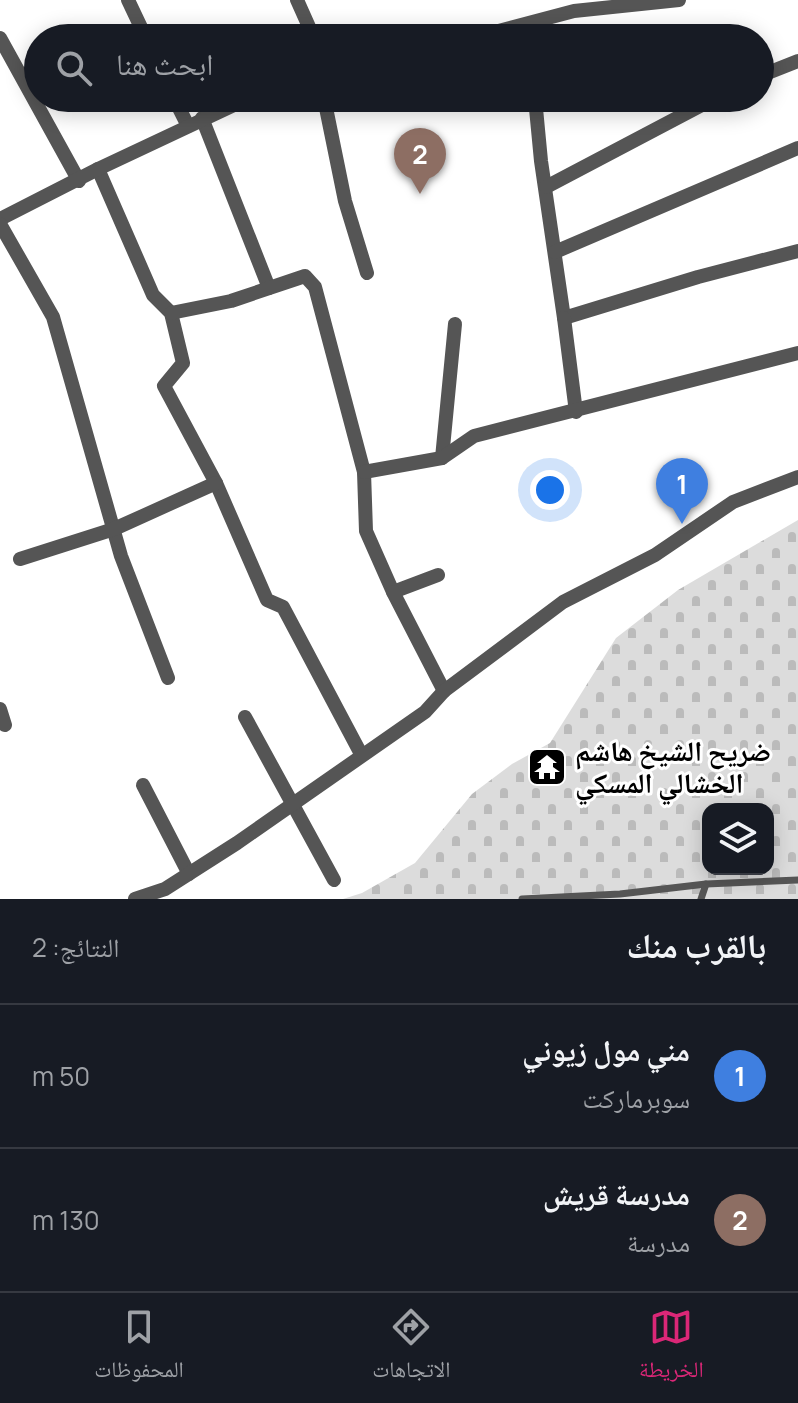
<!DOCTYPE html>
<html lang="ar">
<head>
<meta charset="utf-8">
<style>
  body { margin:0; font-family:Manrope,"Noto Naskh Arabic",sans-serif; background:#20242c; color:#f1f3f6; direction:rtl }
  .controls { position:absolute; right:24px; bottom:24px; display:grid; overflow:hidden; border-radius:16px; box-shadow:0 4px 20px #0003 }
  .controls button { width:72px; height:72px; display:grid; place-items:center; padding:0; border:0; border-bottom:2px solid #363941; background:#171b24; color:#f1f3f6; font:40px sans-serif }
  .you { position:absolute; left:550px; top:490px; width:28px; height:28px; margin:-20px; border:6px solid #fff; border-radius:50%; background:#1a73e8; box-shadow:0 0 0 12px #1a73e833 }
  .badge { display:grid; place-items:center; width:52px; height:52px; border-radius:50%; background:#db2777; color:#fff; font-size:26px; font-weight:700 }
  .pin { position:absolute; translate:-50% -66px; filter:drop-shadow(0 2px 4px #0008) }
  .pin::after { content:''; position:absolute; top:42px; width:28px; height:24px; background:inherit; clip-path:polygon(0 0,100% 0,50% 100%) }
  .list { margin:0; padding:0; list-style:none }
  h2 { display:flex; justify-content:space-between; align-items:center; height:104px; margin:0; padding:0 32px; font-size:34px }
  h2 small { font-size:26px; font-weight:400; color:#9ea1a6 }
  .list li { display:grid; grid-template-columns:52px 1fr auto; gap:24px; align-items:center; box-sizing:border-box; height:144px; padding:0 32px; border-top:2px solid #363941 }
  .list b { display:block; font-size:30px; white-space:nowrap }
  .list p { margin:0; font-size:26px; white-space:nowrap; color:#9ea1a6 }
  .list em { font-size:26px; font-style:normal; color:#9ea1a6 }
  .icon { flex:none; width:44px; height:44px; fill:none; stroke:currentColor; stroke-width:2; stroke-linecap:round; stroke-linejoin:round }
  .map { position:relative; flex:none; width:798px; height:899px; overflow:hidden; direction:ltr }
  .search { position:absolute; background:#171b24; box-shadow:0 4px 20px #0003; left:24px; right:24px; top:24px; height:88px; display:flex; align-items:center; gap:20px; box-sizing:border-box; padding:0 28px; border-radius:44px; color:#9ea1a6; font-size:30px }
  .sheet { height:392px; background:#171b24 }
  nav { display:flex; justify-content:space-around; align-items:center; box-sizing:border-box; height:112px; border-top:2px solid #363941; background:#171b24; font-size:22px; color:#9ea1a6 }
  nav a { display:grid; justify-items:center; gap:4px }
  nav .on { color:#db2777 }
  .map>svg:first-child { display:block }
</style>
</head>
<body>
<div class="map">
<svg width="798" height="899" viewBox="0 0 798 899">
  <defs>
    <pattern id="cemetery-stones" width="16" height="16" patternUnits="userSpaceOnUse" patternTransform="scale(2)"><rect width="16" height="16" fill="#dcdcdc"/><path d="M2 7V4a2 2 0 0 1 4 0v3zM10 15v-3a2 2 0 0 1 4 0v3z" fill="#bbb"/></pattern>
  </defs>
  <rect width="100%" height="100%" fill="#fff"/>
  <path fill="url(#cemetery-stones)" fill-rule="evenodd" d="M798,520V899H343L362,893L415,863L472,794L512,764L550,743L616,638L678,590ZM708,809H768V869H708Z"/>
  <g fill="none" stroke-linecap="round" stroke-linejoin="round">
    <g stroke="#555" stroke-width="7">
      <polyline points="522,899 620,894 706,884 798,880"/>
      <polyline points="701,899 706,884"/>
    </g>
    <g stroke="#555" stroke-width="14">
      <polyline points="128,0 146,38"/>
      <polyline points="297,0 314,38"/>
      <polyline points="0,38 79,181"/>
      <polyline points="472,38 574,11 679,0"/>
      <polyline points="760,76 798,61"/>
      <polyline points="174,98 188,126"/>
      <polyline points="324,98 345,201 367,273"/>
      <polyline points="535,98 541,161 564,318 698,277 798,251"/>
      <polyline points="202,118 269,288"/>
      <polyline points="98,169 153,295 171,313 183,363 164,386 216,483 267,600 283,607 361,754"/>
      <polyline points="546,187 715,98"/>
      <polyline points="0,219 98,169 249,98"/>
      <polyline points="0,224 53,317 121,556 168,678"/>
      <polyline points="555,252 798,148"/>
      <polyline points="171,313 231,301 305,276 315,287 364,472 366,531 393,592 438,575"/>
      <polyline points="564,318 576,412"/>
      <polyline points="442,458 455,324"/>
      <polyline points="364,472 442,458 474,436 798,353"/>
      <polyline points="20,559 114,529 216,483"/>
      <polyline points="393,592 444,691"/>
      <polyline points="0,709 5,725"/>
      <polyline points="245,717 334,880"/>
      <polyline points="143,785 189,874"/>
      <polyline points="135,899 165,889 237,843 425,712 444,691 563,602 655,555 733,502 798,477"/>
    </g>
  </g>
  <defs>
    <g id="temple-square" transform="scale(2)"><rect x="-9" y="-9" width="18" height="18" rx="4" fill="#000" stroke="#fff"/><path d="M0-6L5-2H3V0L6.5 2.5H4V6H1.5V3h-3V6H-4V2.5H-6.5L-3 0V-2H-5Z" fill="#fff"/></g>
  </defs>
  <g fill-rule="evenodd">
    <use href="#temple-square" x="547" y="767"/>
  </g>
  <g text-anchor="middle" stroke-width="6" stroke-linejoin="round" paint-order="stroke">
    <g font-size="28" font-weight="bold" fill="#000" stroke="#fff" text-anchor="start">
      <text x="575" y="761">ضريح الشيخ هاشم<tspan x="575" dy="32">الخشالي المسكي</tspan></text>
    </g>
  </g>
</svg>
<div class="controls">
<button><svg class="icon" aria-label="layers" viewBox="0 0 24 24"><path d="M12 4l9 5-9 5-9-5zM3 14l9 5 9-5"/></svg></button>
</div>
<div class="you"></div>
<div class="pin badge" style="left:682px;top:524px;background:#3f7fe0">1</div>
<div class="pin badge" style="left:420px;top:194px;background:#8d6e63">2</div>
<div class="search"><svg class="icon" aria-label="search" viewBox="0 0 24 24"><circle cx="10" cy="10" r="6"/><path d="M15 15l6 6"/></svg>ابحث هنا</div>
</div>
<section class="sheet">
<h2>بالقرب منك<small>النتائج: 2</small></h2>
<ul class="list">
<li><span class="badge" style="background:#3f7fe0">1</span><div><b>مني مول زيوني</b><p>سوبرماركت</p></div><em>50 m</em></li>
<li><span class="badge" style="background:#8d6e63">2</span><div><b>مدرسة قريش</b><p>مدرسة</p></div><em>130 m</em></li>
</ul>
</section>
<nav>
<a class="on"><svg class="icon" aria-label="map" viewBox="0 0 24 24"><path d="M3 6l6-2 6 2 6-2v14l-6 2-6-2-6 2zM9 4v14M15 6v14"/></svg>الخريطة</a>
<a><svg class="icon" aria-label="directions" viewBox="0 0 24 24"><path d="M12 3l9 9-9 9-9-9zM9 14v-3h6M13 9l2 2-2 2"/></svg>الاتجاهات</a>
<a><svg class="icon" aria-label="saved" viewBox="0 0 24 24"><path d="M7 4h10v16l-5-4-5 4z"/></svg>المحفوظات</a>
</nav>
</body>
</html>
